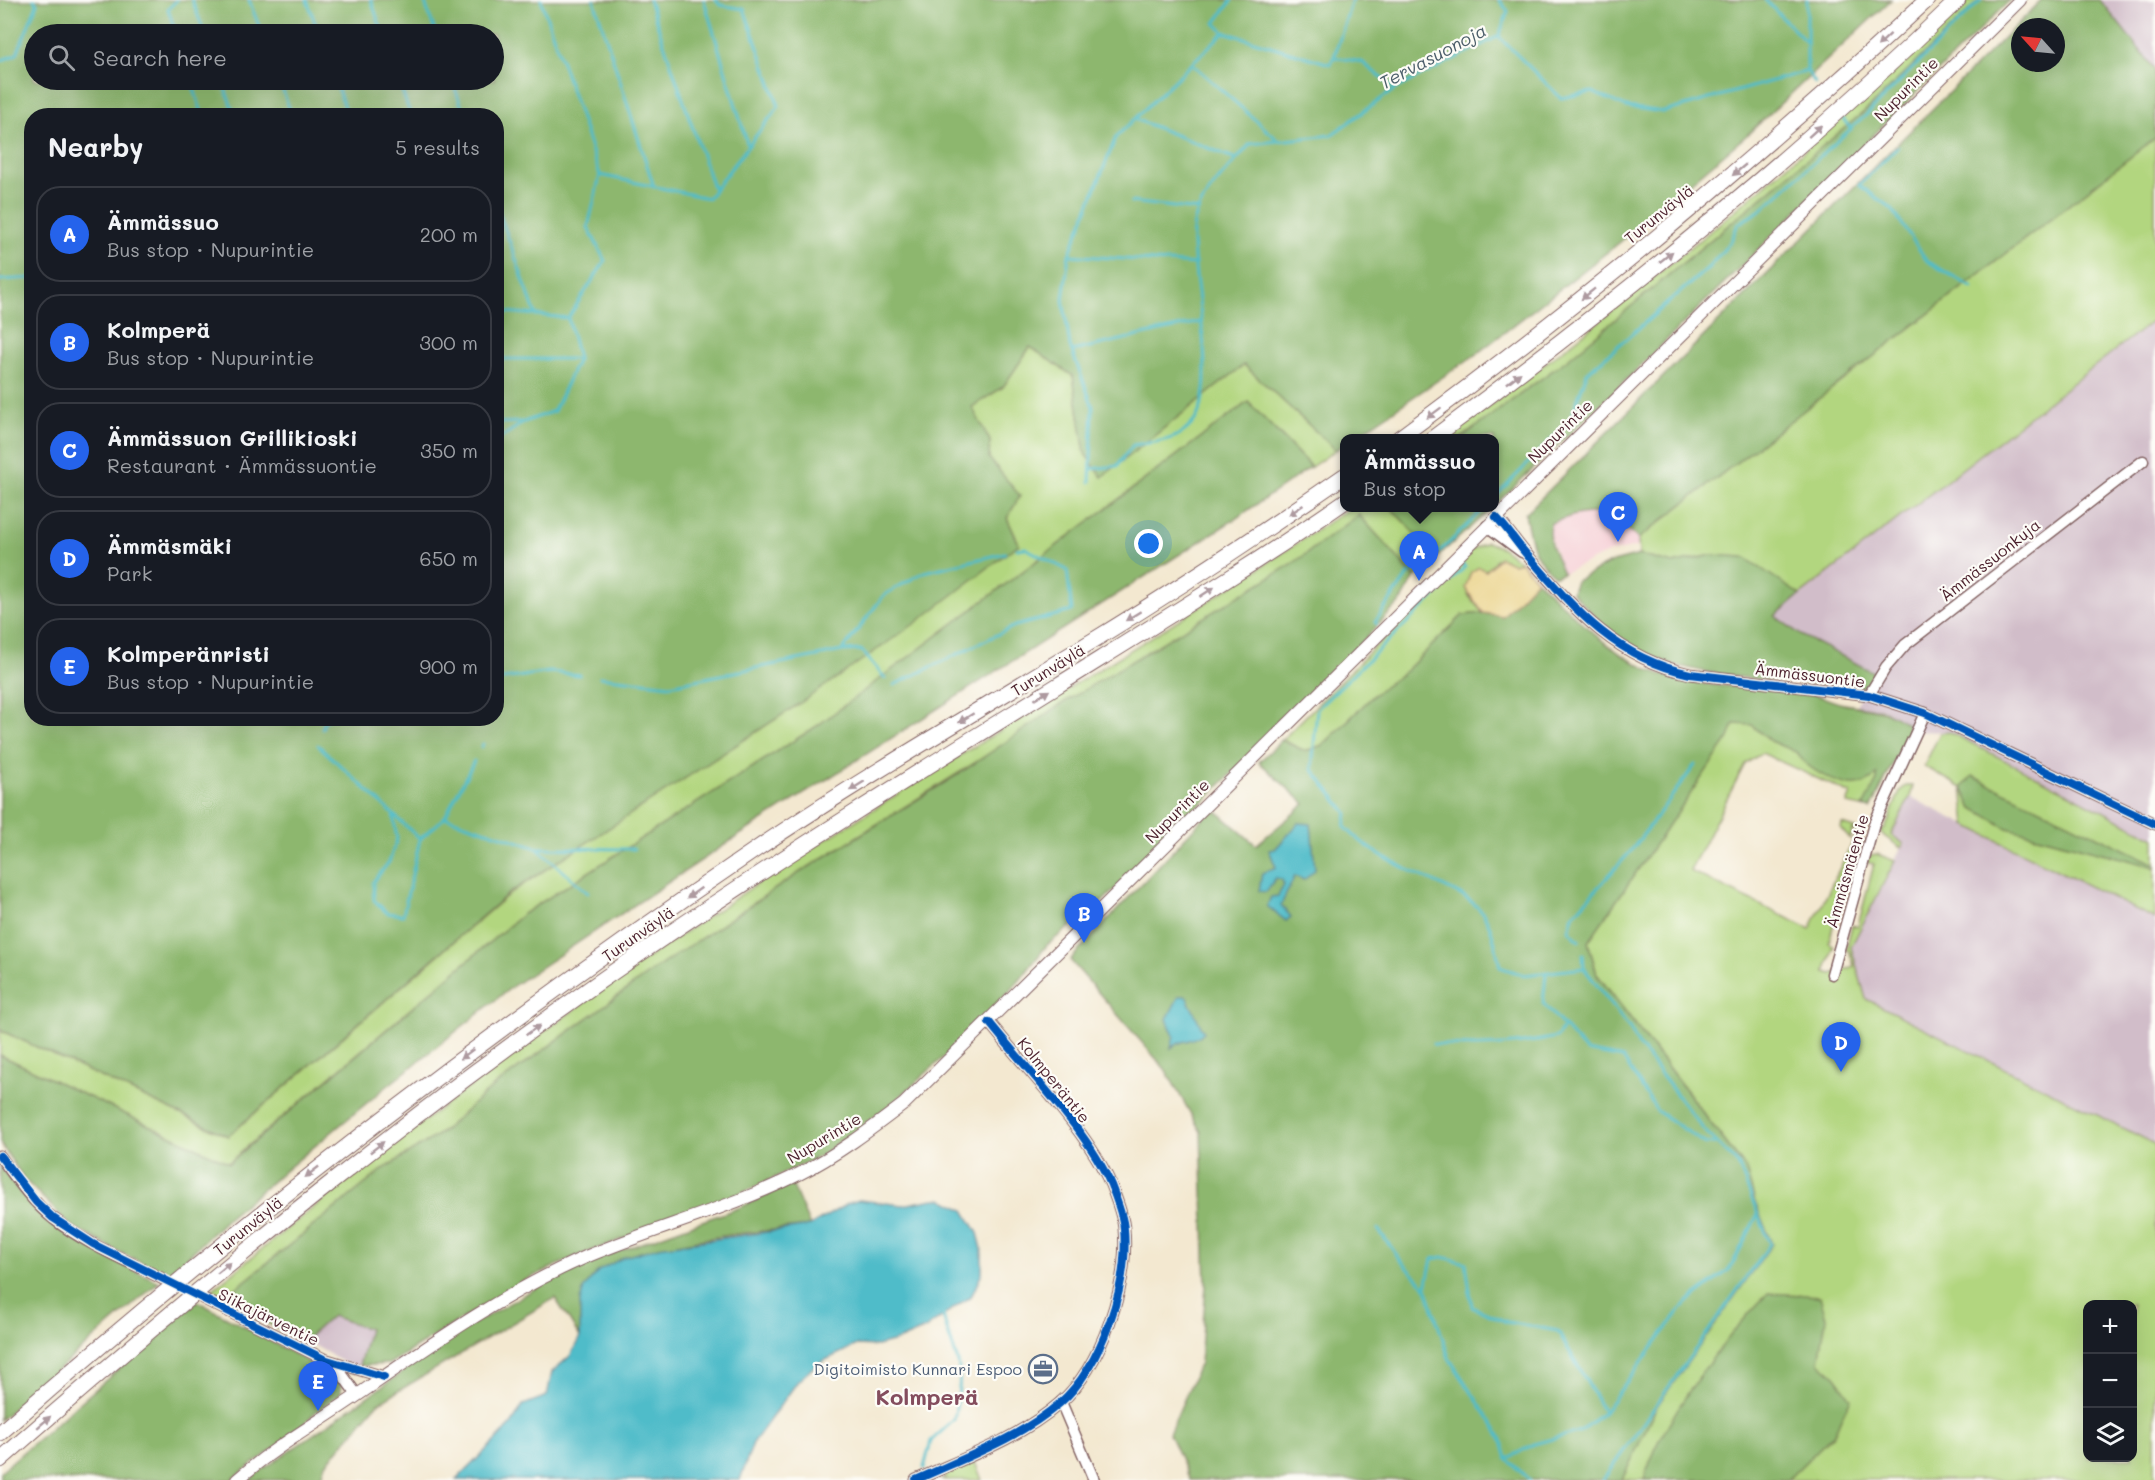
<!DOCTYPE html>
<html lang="en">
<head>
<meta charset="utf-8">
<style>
  body { margin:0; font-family:Mali,sans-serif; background:#242831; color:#f1f3f6 }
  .controls { position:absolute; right:18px; bottom:18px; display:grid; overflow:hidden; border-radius:12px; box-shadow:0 6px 24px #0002 }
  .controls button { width:54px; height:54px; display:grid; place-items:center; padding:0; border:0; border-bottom:2px solid #363941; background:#171b24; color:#f1f3f6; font:30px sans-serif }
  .compass { position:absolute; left:2011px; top:18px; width:54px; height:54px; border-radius:50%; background:#171b24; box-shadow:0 6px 24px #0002; rotate:297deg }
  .you { position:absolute; left:1149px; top:544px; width:21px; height:21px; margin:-15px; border:4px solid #fff; border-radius:50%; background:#1a73e8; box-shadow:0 0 0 9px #1a73e833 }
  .badge { display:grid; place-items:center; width:39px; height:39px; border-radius:50%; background:#2563eb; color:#fff; font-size:20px; font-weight:700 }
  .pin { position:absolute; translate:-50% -50px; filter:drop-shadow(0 2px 3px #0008) }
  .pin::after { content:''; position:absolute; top:32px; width:21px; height:18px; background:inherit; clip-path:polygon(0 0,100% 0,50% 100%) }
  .popup { position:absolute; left:1340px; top:434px; width:159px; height:78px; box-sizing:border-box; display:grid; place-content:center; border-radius:12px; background:#171b24; filter:drop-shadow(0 2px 4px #0005); font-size:20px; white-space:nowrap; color:#9ea1a6 }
  .popup b { font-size:22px; color:#f1f3f6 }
  .popup::after { content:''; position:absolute; left:50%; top:100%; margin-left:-12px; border:12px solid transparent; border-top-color:#171b24 }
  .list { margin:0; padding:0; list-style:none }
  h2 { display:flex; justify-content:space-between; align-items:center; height:78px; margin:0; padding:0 24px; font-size:26px }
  h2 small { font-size:20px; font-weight:400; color:#9ea1a6 }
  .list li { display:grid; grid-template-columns:39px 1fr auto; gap:18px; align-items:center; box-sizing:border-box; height:96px; margin:0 12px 12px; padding:0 12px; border:2px solid #363941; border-radius:24px }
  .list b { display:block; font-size:22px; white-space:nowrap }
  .list p { margin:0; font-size:20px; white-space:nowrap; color:#9ea1a6 }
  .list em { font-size:20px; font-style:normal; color:#9ea1a6 }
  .icon { flex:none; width:33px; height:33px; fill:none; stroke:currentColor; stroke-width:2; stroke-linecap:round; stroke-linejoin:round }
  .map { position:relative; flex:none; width:2155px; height:1480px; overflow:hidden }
  .search { position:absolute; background:#171b24; box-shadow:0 6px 24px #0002; left:24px; top:24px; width:480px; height:66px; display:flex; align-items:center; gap:15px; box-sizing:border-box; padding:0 21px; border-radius:33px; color:#9ea1a6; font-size:22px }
  .panel { position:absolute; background:#171b24; box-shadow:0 6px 24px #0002; left:24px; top:108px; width:480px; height:618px; border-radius:24px }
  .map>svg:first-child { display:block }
</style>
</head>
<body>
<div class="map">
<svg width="2155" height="1480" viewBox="0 0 2155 1480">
  <rect width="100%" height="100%" fill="#fdfcf7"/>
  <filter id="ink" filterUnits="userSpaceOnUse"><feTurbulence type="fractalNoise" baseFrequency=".0167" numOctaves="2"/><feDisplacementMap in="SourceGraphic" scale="12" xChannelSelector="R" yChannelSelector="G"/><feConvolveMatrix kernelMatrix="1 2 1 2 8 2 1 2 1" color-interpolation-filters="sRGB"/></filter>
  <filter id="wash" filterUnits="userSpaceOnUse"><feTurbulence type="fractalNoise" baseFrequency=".008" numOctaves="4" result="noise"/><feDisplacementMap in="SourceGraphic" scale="24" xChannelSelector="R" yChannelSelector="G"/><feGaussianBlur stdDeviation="1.35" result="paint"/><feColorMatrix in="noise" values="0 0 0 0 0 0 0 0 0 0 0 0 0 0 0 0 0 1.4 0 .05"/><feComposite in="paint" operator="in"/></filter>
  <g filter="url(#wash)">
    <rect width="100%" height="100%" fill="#f3e8d0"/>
    <polygon fill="#f6cfd6" points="1599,511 1620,521 1638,539 1637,547 1608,553 1563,573 1550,536 1548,529 1551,523 1578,513"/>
    <g fill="#d1bdc9">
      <polygon points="2100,0 2155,0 2155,69"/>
      <polygon points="2155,319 2155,838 1951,732 1908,731 1907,724 1898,717 1884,710 1856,707 1863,687 1870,682 1875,673 1801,635 1774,616"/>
      <polygon points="1910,797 2155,919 2155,1144 1866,999 1851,947 1903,844 1891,836"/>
      <polygon points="332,1316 370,1329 359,1366 343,1362 305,1340"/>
    </g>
    <g fill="#b2d67f" stroke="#7e7a55" stroke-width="1.5" fill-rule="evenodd">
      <path d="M1969,0H1980L1871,106L1568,359L1461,438H1447C1580,339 1708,237 1832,126C1878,85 1925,44 1969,0Z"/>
      <polygon points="2155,138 2155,319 1800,595 1777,581 1712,555 1673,564 1639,555 1638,539"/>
      <polygon points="1030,347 1073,376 1085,454 1102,477 1244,365 1336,450 1311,467 1248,402 817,726 523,914 228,1163 0,1055 0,1030 228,1136 508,895 1019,544 1007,518 1019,496 988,458 990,441 971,407 1003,387"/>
      <path d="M1350,508H1391L1437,557L1415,577L1359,515L1295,562L799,873L652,971L489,1090L441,1133L385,1168L219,1302L206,1295C394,1139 590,991 795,859C980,740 1169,631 1350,508Z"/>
      <polygon points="1487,542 1502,548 1521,562 1514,564 1496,559 1489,569 1483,570 1468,595 1483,613 1463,615 1407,670 1375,694 1323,745 1305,751 1282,740 1471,550"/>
      <path d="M1747,685L1808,692L1838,703L1884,710L1907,724L1908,731L1871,809L1847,804L1851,794L1762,753L1745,764L1690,871L1810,929L1857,833L1853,830L1850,839L1841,829L1842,824L1860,830L1862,838L1856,863L1850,861L1829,942L1834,946L1825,972L1832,974L1854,966L1849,951L1846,950L1852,925L1858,926L1874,864L1867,862L1870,855L1877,854L1895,861L1851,947L1866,999L2155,1144V1480H1500L1590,1080L1587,931L1589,969L1746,1169L1597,974L1588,942ZM2088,1304H2132V1458H2088Z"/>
      <polygon points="1950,732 2155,838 2155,919 1966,825 1962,788 1924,766 1940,733"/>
      <polygon points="1906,786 1913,786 1910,797 1891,835 1904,844 1901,848 1884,836 1881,830 1885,829 1900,791"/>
      <polygon points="973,1457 982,1480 940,1480 946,1478 943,1471"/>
    </g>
    <g fill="#8db76e" stroke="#6c6b4c" stroke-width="1.5" fill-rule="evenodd">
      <path d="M0,0H1891L1747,135L1619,243L1478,353L1353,438H1344V444L1336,450L1244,365L1102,477L1085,454L1073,376L1030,347L1003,387L972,407L990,441L989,458L1020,496L1007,518L1019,544L917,622L799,704L508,894L228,1136L0,1030ZM34,34H494V80H34ZM32,116H496V718H32Z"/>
      <polygon points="1980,0 2010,0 1624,382 1494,506 1494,438 1461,438 1568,359 1871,106"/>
      <path d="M2042,0H2100L2155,69V138L1638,539C1606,507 1591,508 1551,523C1544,537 1558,560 1563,573L1555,576C1531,556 1531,542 1525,514ZM2020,27H2056V63H2020Z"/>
      <polygon points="1248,402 1311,467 1235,519 738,836 513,986 385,1088 228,1218 169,1275 115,1250 70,1225 24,1179 0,1143 0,1055 229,1163 523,914 817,726"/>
      <polygon points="1391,508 1492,508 1437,557"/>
      <polygon points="1359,515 1415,577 1402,600 1311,695 1101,903 1047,945 1020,980 974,1030 894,1102 820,1156 751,1189 573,1258 523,1281 389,1364 359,1366 369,1329 332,1316 305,1340 219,1302 385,1168 441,1133 489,1090 652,971 799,873 960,773 1066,701 1295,562"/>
      <path d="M1639,555L1673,564L1712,555L1744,557L1800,595L1775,616L1801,635L1875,673L1870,682L1863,687C1795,681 1681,681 1625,643C1605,630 1589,609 1572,592L1576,581L1610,563Z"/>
      <path d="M1537,580C1576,616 1611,658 1663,675C1707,689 1758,686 1804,692C1817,694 1830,701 1843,704C1867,709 1887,708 1907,724L1908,731L1871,809L1863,807L1877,780V775C1871,781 1865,784 1856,785C1840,787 1804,768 1798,753L1770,741L1752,725L1734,724L1729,738L1588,942L1597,975L1746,1169L1755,1202L1772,1244L1657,1406L1622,1480H1190L1169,1434L1200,1363L1206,1285L1201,1132L1165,1069L1070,960L1213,808L1256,845L1305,804L1259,762L1282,740L1305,751L1323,745L1375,694L1407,670L1463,615L1483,613L1503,616Z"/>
      <polygon points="1972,776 2155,864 2155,867 2007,828 1971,807 1962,788"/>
      <path d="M0,1166C43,1230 93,1250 159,1282L0,1420Z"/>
      <path d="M792,1184L810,1226C741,1233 660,1240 598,1271L581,1325L580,1337L555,1298L378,1403L326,1464L321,1480H248L466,1328L545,1283L586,1263L741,1207Z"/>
      <path d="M1768,1293L1820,1296L1826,1318L1819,1362L1836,1377L1851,1398L1833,1435L1787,1480H1644C1659,1423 1727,1335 1768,1293Z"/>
      <polygon points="197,1301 340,1379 341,1393 314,1413 299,1430 231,1480 0,1480 0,1472"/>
    </g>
    <polygon fill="#eeda9e" stroke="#9c7c64" stroke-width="1.5" points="1500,557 1514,564 1521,562 1537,580 1503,616 1483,613 1465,588 1471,572 1479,567 1486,571"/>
    <g fill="#4fbcc9" stroke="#4c6e7a" stroke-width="1.5">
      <polygon points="1299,823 1311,824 1315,870 1304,880 1295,876 1281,905 1291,917 1286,921 1267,906 1271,897 1278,896 1284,885 1282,880 1276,878 1266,892 1259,891 1262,873 1276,867 1269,850 1275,849"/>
      <path d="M1179,996H1186L1204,1032C1192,1044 1182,1038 1171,1048L1174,1036L1167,1019Z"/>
      <polygon points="934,1199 943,1199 964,1210 978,1233 982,1249 982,1273 972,1295 925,1329 900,1340 877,1346 857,1345 817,1364 798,1381 753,1443 740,1480 456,1480 511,1425 523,1405 547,1396 552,1372 570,1356 580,1337 580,1301 584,1288 598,1271 624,1257 658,1247 810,1226 847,1204 859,1200 903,1205"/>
    </g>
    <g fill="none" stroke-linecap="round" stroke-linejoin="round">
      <g stroke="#4fbcc9" stroke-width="3">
        <polyline points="192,0 205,34"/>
        <polyline points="249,0 262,34"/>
        <polyline points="307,0 319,34"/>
        <polyline points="371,0 383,34"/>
        <polyline points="424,0 436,34"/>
        <polyline points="541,0 600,175"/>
        <polyline points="594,0 654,187"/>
        <polyline points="649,0 714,190"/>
        <polyline points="704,0 748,146"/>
        <polyline points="1765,0 1807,43"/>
        <polyline points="1807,0 1807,71"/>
        <polyline points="1224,32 1330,64 1334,57 1362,62 1395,89"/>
        <polyline points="176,34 168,9 177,0"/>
        <polyline points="1499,36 1508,11 1499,0"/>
        <polyline points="1499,37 1561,98 1592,92 1626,107 1664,112 1807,71"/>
        <polyline points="1334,57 1352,0"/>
        <polyline points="0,61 17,54 37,4 34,0"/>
        <polyline points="1192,64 1278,140"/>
        <polyline points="1807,71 1815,83"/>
        <polyline points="191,80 203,116"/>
        <polyline points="222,80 235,116"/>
        <polyline points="279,80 292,116"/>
        <polyline points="335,80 347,116"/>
        <polyline points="398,80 411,116"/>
        <polyline points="452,80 465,116"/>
        <polyline points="1135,119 1236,159"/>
        <polyline points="1843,119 1851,129"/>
        <polyline points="1898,147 1859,185 1892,209 1927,261 1973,288"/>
        <polyline points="1131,202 1199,210"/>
        <polyline points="496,204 536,315"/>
        <polyline points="1069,255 1196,264"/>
        <polyline points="0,280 32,278"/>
        <polyline points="496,311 568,318 578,359 554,411 524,422 496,441"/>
        <polyline points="568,318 605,261 588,227 600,175 708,198 779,106 744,9 720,5 716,0"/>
        <polyline points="1072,351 1200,322"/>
        <polyline points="496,359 578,359"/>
        <polyline points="496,423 522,422"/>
        <path d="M1091,469L1117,466L1133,445C1154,442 1177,442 1192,424C1222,390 1190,276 1193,230C1195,198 1231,168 1250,144L1331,135L1395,89L1499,36"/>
        <polyline points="1090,482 1093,407 1070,346 1063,299 1069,255 1116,137 1224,32 1215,23 1232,0"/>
        <polyline points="1494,498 1570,421 1587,373 1709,267 1731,241 1738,224 1762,209 1865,116 1981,0"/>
        <path d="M1461,563L1465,567L1317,709L1312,769L1347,813L1345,827C1370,853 1402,867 1434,882C1450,890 1470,897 1481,911C1493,926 1496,949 1500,967L1524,975L1584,968"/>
        <polyline points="1377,624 1375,622 1408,575 1446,546 1484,508"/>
        <polyline points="843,651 861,650 885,678"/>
        <polyline points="600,677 670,685 842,651 884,595 924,572 1005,553"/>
        <polyline points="496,680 550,672 580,675"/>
        <polyline points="894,685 1015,626 1072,611 1067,570 1025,548 1017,549"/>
        <polyline points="322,729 325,720 331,718"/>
        <polyline points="318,745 420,839 403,915 387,913 374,900 373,882 389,862 397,839 393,814"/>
        <polyline points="481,747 483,744"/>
        <polyline points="445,817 537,848 588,893"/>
        <polyline points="420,839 445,817 474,761"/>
        <polyline points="537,848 634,849"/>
        <polyline points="1579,941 1569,930 1573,915 1631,851 1695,765"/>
        <polyline points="1583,954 1584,968 1630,1029 1639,1046 1704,1130 1738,1164 1770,1244 1603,1480"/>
        <polyline points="1546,974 1543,1003 1586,1051 1623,1058 1657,1111 1706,1144 1715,1143"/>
        <path d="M1433,1044C1478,1048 1513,1046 1557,1037L1564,1026"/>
        <polyline points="1378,1229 1401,1261 1426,1287 1449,1358 1501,1437 1507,1459 1530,1480"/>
        <polyline points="1426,1287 1432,1259 1443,1257 1466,1263 1472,1307 1507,1322 1558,1331 1604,1412"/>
        <polyline points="1507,1459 1534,1444 1581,1431 1604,1412 1685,1304 1730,1269 1758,1214"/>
        <path d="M924,1468L931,1441L954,1420C957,1401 963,1379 957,1359C952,1344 946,1330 943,1314"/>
      </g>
    </g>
  </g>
  <g filter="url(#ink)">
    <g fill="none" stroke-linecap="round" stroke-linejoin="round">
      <g stroke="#856565" stroke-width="13">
        <g id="minor">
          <path d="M1496,517C1508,529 1517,544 1528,556C1576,611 1616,658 1690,674L1869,695L1925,713L2155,824"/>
          <polyline points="1487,526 1522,552"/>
          <polyline points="1869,695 1886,667 1905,645 2143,461"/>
          <polyline points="1832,974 1874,824 1925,713"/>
          <path d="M0,1156C16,1178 32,1202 54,1219C86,1244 126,1260 163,1279"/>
          <polyline points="202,1298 324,1359 384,1377"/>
          <polyline points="329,1363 341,1373 357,1395"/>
          <polyline points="1061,1402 1094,1480"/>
          <path d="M916,1480C964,1458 1020,1438 1060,1403C1102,1366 1129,1283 1124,1229C1123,1215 1116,1198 1111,1185C1088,1131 1026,1069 989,1022"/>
        </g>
      </g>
      <g stroke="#856565" stroke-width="14">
        <path id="major" d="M237,1480C274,1447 319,1422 359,1394C433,1343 505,1292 588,1256C657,1227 731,1208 799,1174C837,1155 870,1130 904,1104L2020,0"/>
      </g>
      <g stroke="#856565" stroke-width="17">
        <g id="highway">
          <path d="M1399,438C1584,303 1759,156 1927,0"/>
          <path d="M1433,438C1616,303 1794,159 1958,0"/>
          <path d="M0,1433C241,1221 490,1030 755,850C865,776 981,709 1094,640C1179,588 1262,533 1344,476"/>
          <path d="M0,1460C208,1278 422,1102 651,946C798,846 949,753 1100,659C1182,608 1265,557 1344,502"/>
        </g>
      </g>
      <use href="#minor" stroke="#fff" stroke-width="10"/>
      <use href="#major" stroke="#fff" stroke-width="12"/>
      <use href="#highway" stroke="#fff" stroke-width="15"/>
      <g stroke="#fdfcf7" stroke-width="11">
        <g id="cycleway">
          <path d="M1496,517C1508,529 1517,544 1528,556C1576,611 1616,658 1690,674L1869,695L1925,713L2155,824"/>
          <polyline points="0,1156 36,1202 53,1218 93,1244 324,1359 384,1377"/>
          <path d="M916,1480C964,1458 1020,1438 1060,1403C1102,1366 1129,1283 1124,1229C1123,1215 1116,1198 1111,1185C1088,1131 1026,1069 989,1022"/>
        </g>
      </g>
      <use href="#cycleway" stroke="#0057b8" stroke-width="8"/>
    </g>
    <defs><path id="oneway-solid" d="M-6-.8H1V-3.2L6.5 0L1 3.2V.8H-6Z" transform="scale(1.5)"/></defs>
    <g fill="#ae9aa0">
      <use href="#oneway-solid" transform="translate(1884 40) rotate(137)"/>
      <use href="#oneway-solid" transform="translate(1815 131) rotate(-42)"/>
      <use href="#oneway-solid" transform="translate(1739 170) rotate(140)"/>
      <use href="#oneway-solid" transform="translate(1666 257) rotate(-39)"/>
      <use href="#oneway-solid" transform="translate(1588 294) rotate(141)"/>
      <use href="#oneway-solid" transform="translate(1514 378) rotate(-38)"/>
      <use href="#oneway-solid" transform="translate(1434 413) rotate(143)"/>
      <use href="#oneway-solid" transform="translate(1296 510) rotate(146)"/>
      <use href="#oneway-solid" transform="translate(1207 592) rotate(-33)"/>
      <use href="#oneway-solid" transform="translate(1133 616) rotate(148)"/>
      <use href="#oneway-solid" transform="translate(1042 695) rotate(-32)"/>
      <use href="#oneway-solid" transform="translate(966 718) rotate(148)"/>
      <use href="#oneway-solid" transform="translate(857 786) rotate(148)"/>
      <use href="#oneway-solid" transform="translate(694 893) rotate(145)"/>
      <use href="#oneway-solid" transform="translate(533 1030) rotate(-35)"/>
      <use href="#oneway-solid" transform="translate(467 1054) rotate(143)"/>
      <use href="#oneway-solid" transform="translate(377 1147) rotate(-38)"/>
      <use href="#oneway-solid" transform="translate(312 1172) rotate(142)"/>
      <use href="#oneway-solid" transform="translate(224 1268) rotate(-39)"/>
      <use href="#oneway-solid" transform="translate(44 1422) rotate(-41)"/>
    </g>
  </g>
  <defs>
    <g id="office-ring" transform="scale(1.5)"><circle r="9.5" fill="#fdfcf7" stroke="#5c6f8a" stroke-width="1.5"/><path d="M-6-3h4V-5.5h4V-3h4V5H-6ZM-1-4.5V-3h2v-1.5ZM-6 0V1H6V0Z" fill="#5c6f8a"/></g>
  </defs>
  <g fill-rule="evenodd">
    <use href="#office-ring" x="1043" y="1369"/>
  </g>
  <g text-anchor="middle" stroke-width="4.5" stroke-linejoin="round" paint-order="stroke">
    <g font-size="16" fill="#4a1f2b" stroke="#fdfcf7">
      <text transform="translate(1906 89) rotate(-45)" y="6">Nupurintie</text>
      <text transform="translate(1659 214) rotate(-39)" y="6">Turunväylä</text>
      <text transform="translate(1560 431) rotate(-44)" y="6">Nupurintie</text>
      <text transform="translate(1990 560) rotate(-38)" y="6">Ämmässuonkuja</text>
      <text transform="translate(1048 670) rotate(-32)" y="6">Turunväylä</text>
      <text transform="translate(1810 675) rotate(7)" y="6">Ämmässuontie</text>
      <text transform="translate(1177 811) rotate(-45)" y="6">Nupurintie</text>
      <text transform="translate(1847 871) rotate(-74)" y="6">Ämmäsmäentie</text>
      <text transform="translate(638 934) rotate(-35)" y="6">Turunväylä</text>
      <text transform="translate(1054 1080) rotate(51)" y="6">Kolmperäntie</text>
      <text transform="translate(824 1138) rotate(-31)" y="6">Nupurintie</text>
      <text transform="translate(248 1226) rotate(-39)" y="6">Turunväylä</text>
      <text transform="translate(269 1317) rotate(26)" y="6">Siikajärventie</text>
    </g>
    <g font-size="16" fill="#4e5e75" stroke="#fdfcf7" text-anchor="end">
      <text x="1022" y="1375">Digitoimisto Kunnari Espoo</text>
    </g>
    <g font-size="18" font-style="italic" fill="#4c5e6a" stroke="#fdfcf7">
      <text transform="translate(1433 57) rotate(-28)" y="6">Tervasuonoja</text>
    </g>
    <g font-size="22" font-weight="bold" fill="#844d5e" stroke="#fdfcf7">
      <text x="927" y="1405">Kolmperä</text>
    </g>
  </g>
</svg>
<div class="controls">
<button>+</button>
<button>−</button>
<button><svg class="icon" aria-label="layers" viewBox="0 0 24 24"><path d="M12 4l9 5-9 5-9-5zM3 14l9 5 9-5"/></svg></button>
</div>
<svg class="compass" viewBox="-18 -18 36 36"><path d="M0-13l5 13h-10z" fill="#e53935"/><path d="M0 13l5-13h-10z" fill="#9ea1a6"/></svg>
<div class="you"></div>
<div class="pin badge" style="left:1419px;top:581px">A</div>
<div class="popup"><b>Ämmässuo</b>Bus stop</div>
<div class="pin badge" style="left:1084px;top:943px">B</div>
<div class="pin badge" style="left:1618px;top:542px">C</div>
<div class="pin badge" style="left:1841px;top:1072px">D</div>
<div class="pin badge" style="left:318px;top:1411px">E</div>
<div class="search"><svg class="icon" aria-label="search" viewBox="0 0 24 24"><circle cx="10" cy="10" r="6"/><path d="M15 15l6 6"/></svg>Search here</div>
<section class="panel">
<h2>Nearby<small>5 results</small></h2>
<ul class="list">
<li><span class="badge">A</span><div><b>Ämmässuo</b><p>Bus stop · Nupurintie</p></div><em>200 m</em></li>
<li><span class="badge">B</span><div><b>Kolmperä</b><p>Bus stop · Nupurintie</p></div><em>300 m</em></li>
<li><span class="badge">C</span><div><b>Ämmässuon Grillikioski</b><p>Restaurant · Ämmässuontie</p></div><em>350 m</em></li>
<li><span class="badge">D</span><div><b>Ämmäsmäki</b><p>Park</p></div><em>650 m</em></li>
<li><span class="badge">E</span><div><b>Kolmperänristi</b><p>Bus stop · Nupurintie</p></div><em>900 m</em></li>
</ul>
</section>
</div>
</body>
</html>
